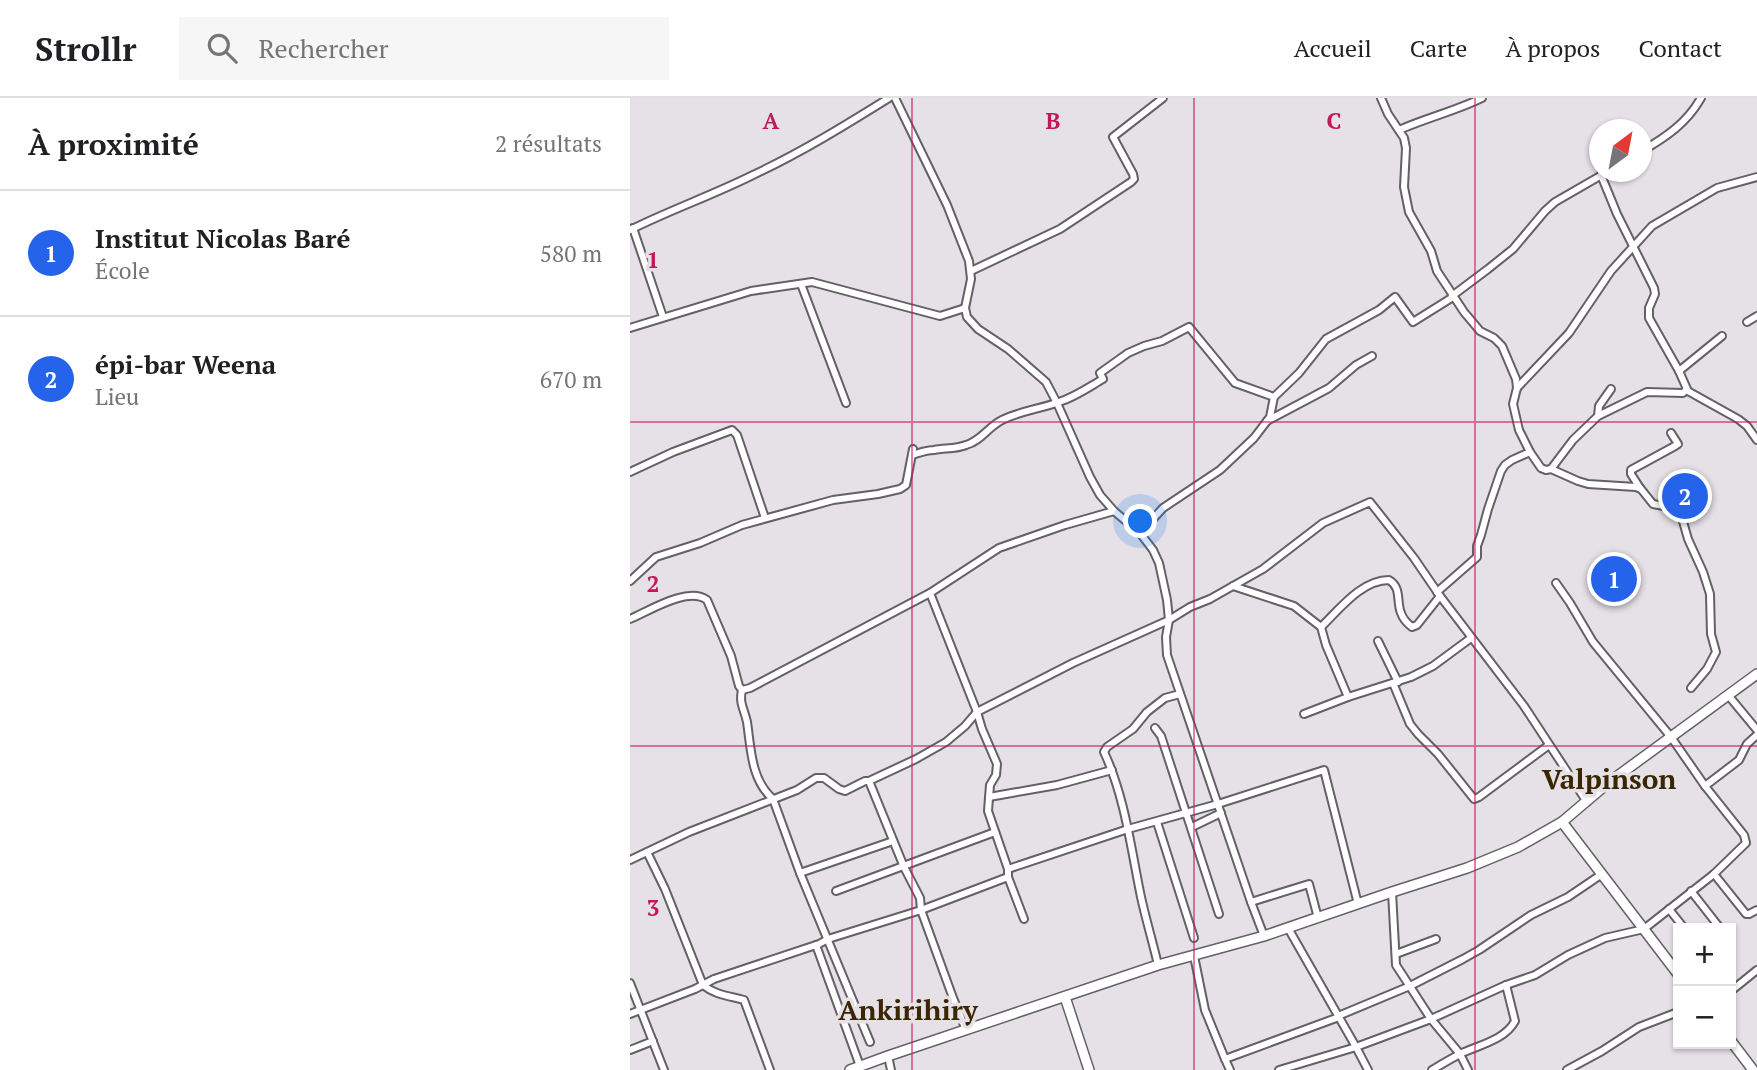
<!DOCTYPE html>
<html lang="fr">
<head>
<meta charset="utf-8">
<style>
  body { margin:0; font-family:"PT Serif",serif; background:#f6f6f6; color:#202124 }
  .controls { position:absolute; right:21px; bottom:21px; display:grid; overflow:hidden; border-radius:0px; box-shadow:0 2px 5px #0004 }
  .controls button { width:63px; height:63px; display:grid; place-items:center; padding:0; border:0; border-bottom:2px solid #e0e0e0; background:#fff; color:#202124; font:35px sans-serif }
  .compass { position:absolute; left:959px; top:21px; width:63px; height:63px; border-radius:50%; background:#fff; box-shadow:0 2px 5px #0004; rotate:32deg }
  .you { position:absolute; left:511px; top:424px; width:24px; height:24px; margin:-18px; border:5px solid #fff; border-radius:50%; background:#1a73e8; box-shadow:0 0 0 10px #1a73e833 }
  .badge { display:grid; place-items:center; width:46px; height:46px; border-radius:50%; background:#2563eb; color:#fff; font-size:23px; font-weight:700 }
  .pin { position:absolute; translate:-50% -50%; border:4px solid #fff; box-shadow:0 2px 7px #0006 }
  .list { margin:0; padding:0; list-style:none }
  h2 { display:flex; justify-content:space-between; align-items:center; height:91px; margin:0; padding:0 28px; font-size:30px }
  h2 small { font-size:23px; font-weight:400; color:#757577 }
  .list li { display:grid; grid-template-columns:46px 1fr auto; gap:21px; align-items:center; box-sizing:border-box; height:126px; padding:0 28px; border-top:2px solid #e0e0e0 }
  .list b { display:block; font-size:26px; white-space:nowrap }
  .list p { margin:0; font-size:23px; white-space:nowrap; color:#757577 }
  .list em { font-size:23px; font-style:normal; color:#757577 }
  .icon { flex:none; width:38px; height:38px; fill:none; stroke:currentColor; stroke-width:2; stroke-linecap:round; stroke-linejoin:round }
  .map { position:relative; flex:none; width:1127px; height:972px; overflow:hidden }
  header { display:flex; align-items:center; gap:42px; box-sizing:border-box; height:98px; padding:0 35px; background:#fff; border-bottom:2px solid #e0e0e0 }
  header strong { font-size:33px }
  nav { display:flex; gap:38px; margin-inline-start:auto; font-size:24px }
  .search { width:490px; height:63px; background:#f6f6f6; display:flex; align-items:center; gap:18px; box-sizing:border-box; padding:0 24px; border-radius:0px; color:#757577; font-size:26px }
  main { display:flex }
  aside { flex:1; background:#fff }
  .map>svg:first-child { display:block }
</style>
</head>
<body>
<header>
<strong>Strollr</strong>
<div class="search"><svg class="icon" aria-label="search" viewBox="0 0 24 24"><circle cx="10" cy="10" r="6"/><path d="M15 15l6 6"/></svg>Rechercher</div>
<nav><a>Accueil</a><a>Carte</a><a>À propos</a><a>Contact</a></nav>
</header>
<main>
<aside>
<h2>À proximité<small>2 résultats</small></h2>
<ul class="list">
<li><span class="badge">1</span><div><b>Institut Nicolas Baré</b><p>École</p></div><em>580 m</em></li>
<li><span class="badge">2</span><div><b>épi-bar Weena</b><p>Lieu</p></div><em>670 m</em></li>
</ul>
</aside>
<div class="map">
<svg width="1127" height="972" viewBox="0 0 1127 972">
  <rect width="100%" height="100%" fill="#e5e1e7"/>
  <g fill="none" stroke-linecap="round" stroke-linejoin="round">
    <g stroke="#646066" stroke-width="10">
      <g id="street">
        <polyline points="265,0 317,107 339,163 341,181 335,210 337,219 348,231 378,251 416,284 427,305 460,379 470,397 484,413 510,435 523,452 529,465 537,502 539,522 536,539 537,557 621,804 634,838"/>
        <polyline points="751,0 758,16 774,40 776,50 774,89 779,114 801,153 807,173 834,214 850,233 864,240 872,248 886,281 887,290 883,306 889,332 900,354 911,370 916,372 921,371 943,342 968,318 1017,294 1053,295 1057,291 1049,273 1019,220 1019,210 1025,196 1024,190 987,116 971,77"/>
        <path d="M769,32C796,20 825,13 852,0"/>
        <path d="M1012,53C1036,39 1057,25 1071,0"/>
        <polyline points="3,130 33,219"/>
        <path d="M0,132C40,112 83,97 123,77C172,54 214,28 259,0"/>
        <polyline points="341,173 430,131 501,84 504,81 503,76 483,39 533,0"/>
        <polyline points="171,186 216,305"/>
        <polyline points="822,198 858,171 883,151 915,113 925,104 977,74"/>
        <polyline points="1117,224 1127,218"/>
        <polyline points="0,230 121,193 182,184 310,218 335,210"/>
        <polyline points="1049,273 1092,238"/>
        <polyline points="887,290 939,235 981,173 1022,128 1087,90 1127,79"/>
        <polyline points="1056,292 1108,321 1117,328 1127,342"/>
        <polyline points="968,318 969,308 981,291"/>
        <polyline points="637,323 699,290 726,267 742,258"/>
        <path d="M282,357C289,355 296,352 304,352C315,350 326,351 336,347C351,343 358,329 372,322C390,313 410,311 429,304C445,299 459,289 473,281L470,275L498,255L514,248L532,243L559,229L605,285L644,299"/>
        <polyline points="921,371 948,383 958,386 1006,389 1011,391 1023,406 1044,410 1050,413 1058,441 1073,474 1080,496 1081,536 1086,554 1077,571 1061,590"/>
        <polyline points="0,374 43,354 102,332 107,337 135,420"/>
        <polyline points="1010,390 1001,376 1001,372 1045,348 1048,346 1041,335"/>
        <polyline points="510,435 533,410 590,372 624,340 640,319 644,299 669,275 696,241 749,212 765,199 783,224 823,199"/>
        <polyline points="0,483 26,459 70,445 112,427 203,402 248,396 270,391 276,387 283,351"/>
        <polyline points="603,488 664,508 691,529 696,547 718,599"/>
        <polyline points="807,494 847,459 847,448 851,437 858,411 871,373 875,367 882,362 900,354"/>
        <polyline points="300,495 347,614 352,631 367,666 366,677 360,687 358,713 378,771 378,779 394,821"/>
        <path d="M0,521C19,513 58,488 77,502L101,558L109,588L112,592L120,590L300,495L369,450L435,427L484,413"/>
        <path d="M691,529C709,512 731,482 759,482C772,490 766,503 771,515C773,521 778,526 782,529L787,527L810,498"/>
        <polyline points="748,543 768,584"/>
        <polyline points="763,585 780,626 788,636 808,656 844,701 849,699 919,647"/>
        <path d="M112,592C109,606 114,610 117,624C121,651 121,682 143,701L170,775L240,944"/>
        <polyline points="1098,597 1127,632"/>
        <polyline points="674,616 718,599 781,579 803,568 841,540"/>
        <polyline points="525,630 531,638 589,816"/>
        <polyline points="239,683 274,769 290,800 291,812 323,900 336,932"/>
        <polyline points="1075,688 1109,662 1117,646 1127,637"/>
        <polyline points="359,699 427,687 482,672"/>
        <polyline points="527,724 564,840"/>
        <polyline points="564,728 591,715"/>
        <path d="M17,754L35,791L73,887C85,897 100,898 114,902L140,972"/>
        <polyline points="0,762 59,734 167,692 186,680 194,680 209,691 215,693 235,683 239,683 286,661 316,644 335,628 347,614 443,565 539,522 560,509 580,501 633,471 693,425 740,404 784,460 810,498 894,608 957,704"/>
        <polyline points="378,771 498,731 588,706 694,672 728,806"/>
        <polyline points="170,775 263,743"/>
        <polyline points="1084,776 1116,816 1119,816 1127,812"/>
        <polyline points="206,793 365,734"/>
        <polyline points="1061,793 1090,830"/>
        <polyline points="762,794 766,867 801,921 830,956 838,972"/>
        <polyline points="621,804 679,786 688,820"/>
        <polyline points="1039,811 1054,830"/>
        <polyline points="658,830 726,949 738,972"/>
        <polyline points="186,847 230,968"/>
        <polyline points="766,856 806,841"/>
        <polyline points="564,858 575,912 595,961 709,919"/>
        <path d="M528,867C523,845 516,822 511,799C501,751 495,699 474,654L477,649L503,631L517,614L535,600L550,596"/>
        <polyline points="0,885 34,972"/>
        <polyline points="1101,893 1127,872"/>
        <polyline points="0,916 65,891 84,881 189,846 198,841 291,812 378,779"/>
        <polyline points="708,918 780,888 833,861 849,852 901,817 938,799 972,776"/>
        <polyline points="0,952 23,943"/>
        <polyline points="258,958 261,972"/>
        <polyline points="595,961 600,972"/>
        <polyline points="649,972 726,949 801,921 876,887 905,877 938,857 975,840 1014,831 1084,776 1116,745 1114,737 1075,688 1041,639 963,544 940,505 926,485"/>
        <path d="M802,972C812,966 822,960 832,955C850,947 876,941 885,923L876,887"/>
        <polyline points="937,972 972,953 1009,929 1048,914"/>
      </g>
    </g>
    <g stroke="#646066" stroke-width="12">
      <g id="secondary">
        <polyline points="932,724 1048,876"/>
        <polyline points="435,899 459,972"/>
        <polyline points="1101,943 1123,972"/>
        <polyline points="220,972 258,958 528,867 634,838 762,794 837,770 888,749 932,724 978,685 1127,576"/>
      </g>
    </g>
    <use href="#street" stroke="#fff" stroke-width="6"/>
    <use href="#secondary" stroke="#fff" stroke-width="9"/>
  </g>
  <path fill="none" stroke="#c2185b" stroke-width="2" stroke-opacity="0.55" d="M282,0V972M564,0V972M845,0V972M0,324H1127M0,648H1127"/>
  <g text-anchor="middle" stroke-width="7" stroke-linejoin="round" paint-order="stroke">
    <g font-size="28" font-weight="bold" fill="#3a2600" stroke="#e5e1e7">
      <text x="979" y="691">Valpinson</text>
      <text x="278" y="922">Ankirihiry</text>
    </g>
  </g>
  <g font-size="23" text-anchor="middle" font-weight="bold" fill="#c2185b" stroke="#e5e1e7" stroke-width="7" stroke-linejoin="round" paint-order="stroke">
    <text x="141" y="31">A</text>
    <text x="423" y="31">B</text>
    <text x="704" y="31">C</text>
    <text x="23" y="170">1</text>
    <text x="23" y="494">2</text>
    <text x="23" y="818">3</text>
  </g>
</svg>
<div class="controls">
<button>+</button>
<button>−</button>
</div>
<svg class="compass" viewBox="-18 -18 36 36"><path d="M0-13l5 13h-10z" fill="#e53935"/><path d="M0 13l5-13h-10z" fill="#757577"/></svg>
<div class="you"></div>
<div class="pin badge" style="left:984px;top:481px">1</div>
<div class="pin badge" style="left:1055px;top:398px">2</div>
</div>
</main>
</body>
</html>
